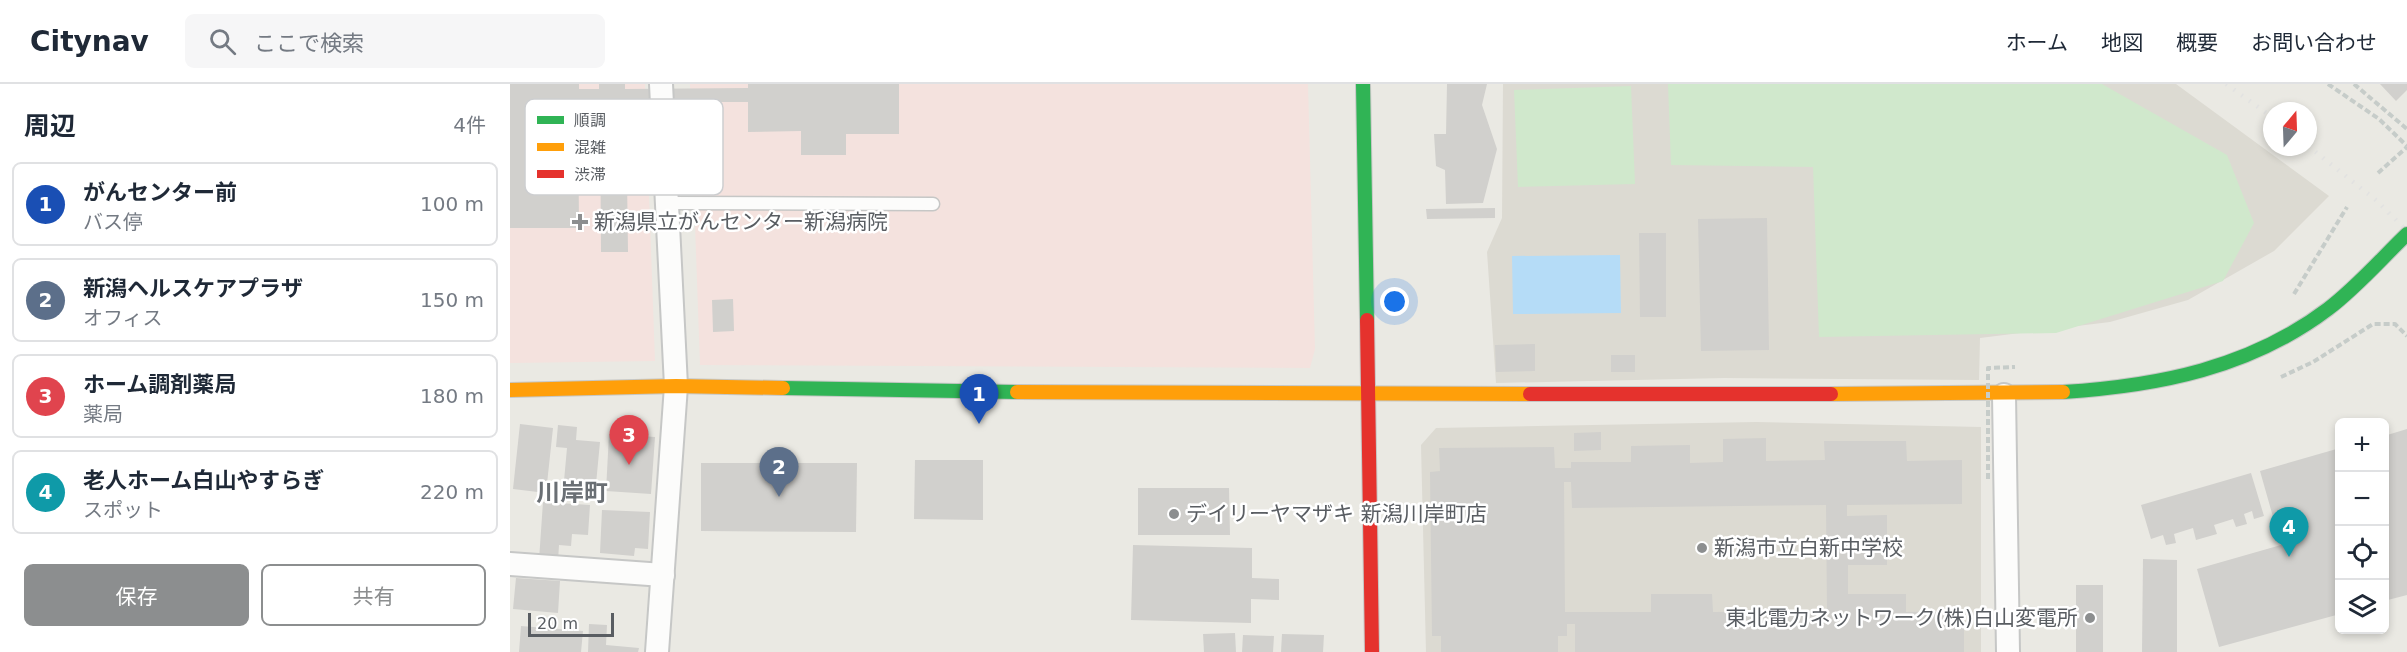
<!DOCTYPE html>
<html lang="ja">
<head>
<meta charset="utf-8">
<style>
  body { margin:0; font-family:"DejaVu Sans","Noto Sans JP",sans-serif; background:#f6f6f7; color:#1f2937 }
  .controls { position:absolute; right:18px; bottom:18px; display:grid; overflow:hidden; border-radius:9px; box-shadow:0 3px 9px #0003 }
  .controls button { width:54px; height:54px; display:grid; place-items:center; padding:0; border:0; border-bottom:2px solid #e0e1e3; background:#fff; color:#1f2937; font:30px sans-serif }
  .compass { position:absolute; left:1753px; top:18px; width:54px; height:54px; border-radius:50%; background:#fff; box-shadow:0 3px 9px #0003; rotate:19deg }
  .scale { position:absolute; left:18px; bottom:15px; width:86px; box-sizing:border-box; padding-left:6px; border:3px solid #595d62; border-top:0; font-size:16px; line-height:21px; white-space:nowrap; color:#595d62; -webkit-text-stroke:4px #fff; paint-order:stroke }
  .you { position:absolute; left:885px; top:218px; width:21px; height:21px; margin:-15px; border:4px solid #fff; border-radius:50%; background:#1a73e8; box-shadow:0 0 0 9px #1a73e833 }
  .badge { display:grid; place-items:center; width:39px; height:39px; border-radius:50%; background:#8c8e8f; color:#fff; font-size:20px; font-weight:700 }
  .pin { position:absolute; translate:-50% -50px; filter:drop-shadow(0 2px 3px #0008) }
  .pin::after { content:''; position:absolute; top:32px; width:21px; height:18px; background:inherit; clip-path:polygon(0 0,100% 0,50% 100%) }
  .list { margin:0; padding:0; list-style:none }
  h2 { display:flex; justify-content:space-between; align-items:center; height:78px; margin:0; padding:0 24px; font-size:26px }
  h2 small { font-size:20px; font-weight:400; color:#747a83 }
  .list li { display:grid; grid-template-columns:39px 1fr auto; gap:18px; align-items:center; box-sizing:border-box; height:84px; margin:0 12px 12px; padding:0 12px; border:2px solid #e0e1e3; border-radius:9px }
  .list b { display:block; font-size:22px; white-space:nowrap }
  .list p { margin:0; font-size:20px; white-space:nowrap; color:#747a83 }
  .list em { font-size:20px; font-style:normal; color:#747a83 }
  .actions { display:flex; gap:12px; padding:18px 24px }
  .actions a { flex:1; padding:14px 0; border:2px solid #8c8e8f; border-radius:9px; text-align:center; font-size:21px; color:#8c8e8f }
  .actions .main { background:#8c8e8f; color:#fff }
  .icon { flex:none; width:33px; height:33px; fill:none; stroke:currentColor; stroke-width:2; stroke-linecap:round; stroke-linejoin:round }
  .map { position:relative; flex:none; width:1897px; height:568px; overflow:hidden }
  header { display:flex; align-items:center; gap:36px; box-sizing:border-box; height:84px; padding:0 30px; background:#fff; border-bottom:2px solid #e0e1e3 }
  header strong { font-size:28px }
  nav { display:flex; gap:33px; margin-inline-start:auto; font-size:21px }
  .search { width:420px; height:54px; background:#f6f6f7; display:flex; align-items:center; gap:15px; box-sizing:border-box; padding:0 21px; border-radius:9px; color:#747a83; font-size:22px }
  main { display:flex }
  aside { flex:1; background:#fff }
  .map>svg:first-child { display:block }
</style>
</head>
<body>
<header>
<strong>Citynav</strong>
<div class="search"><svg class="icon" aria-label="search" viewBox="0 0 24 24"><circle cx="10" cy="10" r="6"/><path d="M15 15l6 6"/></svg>ここで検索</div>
<nav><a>ホーム</a><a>地図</a><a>概要</a><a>お問い合わせ</a></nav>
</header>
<main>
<aside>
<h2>周辺<small>4件</small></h2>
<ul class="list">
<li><span class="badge" style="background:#1a4fb4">1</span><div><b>がんセンター前</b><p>バス停</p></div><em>100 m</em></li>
<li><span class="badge" style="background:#5c6f8a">2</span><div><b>新潟ヘルスケアプラザ</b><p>オフィス</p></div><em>150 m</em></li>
<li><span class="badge" style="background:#e0444e">3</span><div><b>ホーム調剤薬局</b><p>薬局</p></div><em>180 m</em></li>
<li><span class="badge" style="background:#0f9aa8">4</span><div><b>老人ホーム白山やすらぎ</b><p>スポット</p></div><em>220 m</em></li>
</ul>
<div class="actions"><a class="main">保存</a><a>共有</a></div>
</aside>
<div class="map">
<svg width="1897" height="568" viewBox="0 0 1897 568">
  <rect width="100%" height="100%" fill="#eae9e3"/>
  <g fill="#dcdad2">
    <polygon points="993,0 1666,0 1819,112 1764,167 1678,216 1600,238 1470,254 1469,296 1214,294 986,299 977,168 992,134"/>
    <polygon points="1246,338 1471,343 1471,568 916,568 911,361 926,344"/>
  </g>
  <g fill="#f4e2de">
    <polygon points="0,0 135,0 145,277 0,279"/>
    <polygon points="180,0 798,0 805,265 800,284 190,281"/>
  </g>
  <g fill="#d0e8cc">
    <polygon points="1158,0 1592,0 1717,71 1744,139 1713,197 1546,249 1309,253 1303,83 1161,81"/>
    <polygon points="1121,2 1125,100 1008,103 1004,6"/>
  </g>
  <polygon fill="#b5dcf7" points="1110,171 1111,229 1003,230 1002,172"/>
  <g fill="#d1d0cd" fill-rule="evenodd">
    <polygon points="0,0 69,0 69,5 89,5 89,0 115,0 115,5 238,4 238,0 389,0 389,50 336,50 336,71 291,71 291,47 238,48 238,18 116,18 118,168 91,168 90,19 68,19 69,144 0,144"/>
    <polygon points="937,0 977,0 972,21 987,65 973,119 936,120 935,86 926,82 924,50 936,50"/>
    <polygon points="1870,0 1897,0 1897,6 1886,17"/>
    <polygon points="985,124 985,134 917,135 916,125"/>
    <polygon points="1257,134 1259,266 1191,267 1188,135"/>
    <polygon points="1129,149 1156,149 1156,233 1130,233"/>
    <polygon points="223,215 224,247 203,248 202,216"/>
    <polygon points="1025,260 1025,287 986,288 985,261"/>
    <rect x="1101" y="271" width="24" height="17"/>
    <polygon points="10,340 43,344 36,409 3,405"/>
    <polygon points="48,341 67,343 66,356 90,358 86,400 54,397 57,364 46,363"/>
    <polygon points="1897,345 1897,511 1874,517 1874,352"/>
    <polygon points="1091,348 1091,366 1064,367 1064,349"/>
    <polygon points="99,350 145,353 141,410 96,407"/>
    <path d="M1256,354V377L1315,376L1314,357H1396L1397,377L1452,376V420L1337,421V432L1377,431V481H1338V510H1396V528L1454,527V568H1065V540H1057V552H1048V568H931V552H922L920,388L930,387L929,364L1044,363L1045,384H1061V378H1121V362L1180,361V379L1213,378V355ZM1054,398H1061L1062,424L1316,421L1317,527L1203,528L1202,510H1141V528H1055Z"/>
    <polygon points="1830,364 1830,530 1709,563 1687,485 1771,461 1750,387"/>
    <polygon points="405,376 473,376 473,436 404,435"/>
    <polygon points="191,379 347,379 346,448 191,447"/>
    <polygon points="1741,389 1754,432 1744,435 1742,427 1734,430 1737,440 1726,443 1723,435 1704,441 1707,450 1686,456 1683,444 1664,450 1666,459 1656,461 1653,451 1641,455 1631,421"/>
    <polygon points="628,404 719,404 720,451 628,451"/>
    <polygon points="33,418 80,421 78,451 62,450 61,462 49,461 48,477 29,476"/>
    <polygon points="92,426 140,428 138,465 125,464 124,472 90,469"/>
    <polygon points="623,461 742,464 742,494 769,495 769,516 741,515 741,539 621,536"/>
    <polygon points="1633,475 1667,476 1667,568 1632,568"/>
    <polygon points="6,494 50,497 48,529 3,525"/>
    <rect x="1566" y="501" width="27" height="67"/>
    <polygon points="79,540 97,541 96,561 129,564 128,568 78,568"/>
    <polygon points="11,542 73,547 71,568 9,568"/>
    <polygon points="725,549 726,568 694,568 693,550"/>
    <polygon points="772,550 814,551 813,568 771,568"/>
    <polygon points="733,551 764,552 763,568 732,568"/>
  </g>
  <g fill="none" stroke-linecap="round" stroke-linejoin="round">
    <g stroke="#c6c7c6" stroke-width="15">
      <polyline id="lane" points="157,119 423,120"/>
    </g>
    <g stroke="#c6c7c6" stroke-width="26">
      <g id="street">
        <polyline points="1494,311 1498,568"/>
        <polyline points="0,480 153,491"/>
        <polyline points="147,568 166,302 151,0"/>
      </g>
    </g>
    <g stroke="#c6c7c5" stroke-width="16">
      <g id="fast">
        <polyline points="853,0 857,236"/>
        <polyline points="273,304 507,308"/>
        <path d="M1553,308C1648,302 1740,284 1818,225C1847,203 1871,175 1897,150"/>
      </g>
    </g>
    <g stroke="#c6c7c5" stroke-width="16">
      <g id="slow">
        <polyline points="0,306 166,302 273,304"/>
        <polyline points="507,308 1020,310"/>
        <polyline points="1321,310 1553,308"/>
      </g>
    </g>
    <g stroke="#c6c7c5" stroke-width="16">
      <g id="jam">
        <polyline points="857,236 862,568"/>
        <polyline points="1020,310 1321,310"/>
      </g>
    </g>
    <g stroke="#c6ccc9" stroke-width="4" stroke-dasharray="6 3" stroke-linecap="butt">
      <polyline points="1818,0 1869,35 1897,62"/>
      <polyline points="1844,0 1897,45"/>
      <polyline points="1868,89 1897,63"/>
      <polyline points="1784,210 1837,123"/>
      <polyline points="1771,293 1803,278 1863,240 1885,240 1897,252"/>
    </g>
    <use href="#lane" stroke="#fcfcfb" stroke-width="12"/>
    <use href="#street" stroke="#fcfcfb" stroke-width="22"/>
    <use href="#fast" stroke="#30b455" stroke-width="14"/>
    <use href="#slow" stroke="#ff9f0a" stroke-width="14"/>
    <use href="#jam" stroke="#e5322d" stroke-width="14"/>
    <g stroke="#e2e2e1" stroke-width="4.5" stroke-dasharray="1.5 8" stroke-linecap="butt">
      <polyline points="1716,0 1762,33"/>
      <polyline points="1798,62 1867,117 1897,147"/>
    </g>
    <polyline stroke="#c6ccc9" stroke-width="4" stroke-dasharray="6 3" stroke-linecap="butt" points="1478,395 1478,284 1505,283"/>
  </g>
  <g fill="#8c8e8f" stroke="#fff" stroke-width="2">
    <path d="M67 129h6v6h6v6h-6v6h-6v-6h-6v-6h6z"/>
    <circle cx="664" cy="430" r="6"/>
    <circle cx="1192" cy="464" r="6"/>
    <circle cx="1580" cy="534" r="6"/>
  </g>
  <g text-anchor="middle" stroke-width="5" stroke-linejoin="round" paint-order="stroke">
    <g font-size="21" fill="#595d62" stroke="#fff" text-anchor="start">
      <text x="84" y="145">新潟県立がんセンター新潟病院</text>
      <text x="676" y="437">デイリーヤマザキ 新潟川岸町店</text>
      <text x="1204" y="471">新潟市立白新中学校</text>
      <text x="1568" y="541" text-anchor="end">東北電力ネットワーク(株)白山変電所</text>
    </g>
    <g font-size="24" font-weight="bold" fill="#6a6f74" stroke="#fff">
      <text x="62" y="417">川岸町</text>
    </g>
  </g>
  <rect x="15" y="15" width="198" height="96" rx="9" fill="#fff" stroke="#cdced0" stroke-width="1.5"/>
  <rect x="27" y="32" width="27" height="8" fill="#30b455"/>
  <rect x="27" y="59" width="27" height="8" fill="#ff9f0a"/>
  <rect x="27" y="86" width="27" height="8" fill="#e5322d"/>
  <g font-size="16" fill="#595d62">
    <text x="64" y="42">順調</text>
    <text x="64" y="69">混雑</text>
    <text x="64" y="96">渋滞</text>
  </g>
</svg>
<div class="controls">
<button>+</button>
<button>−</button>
<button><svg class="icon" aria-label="locate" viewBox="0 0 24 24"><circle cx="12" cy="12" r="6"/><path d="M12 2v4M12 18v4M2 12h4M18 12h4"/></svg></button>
<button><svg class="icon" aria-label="layers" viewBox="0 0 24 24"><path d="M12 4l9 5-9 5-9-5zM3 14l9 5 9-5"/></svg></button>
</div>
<svg class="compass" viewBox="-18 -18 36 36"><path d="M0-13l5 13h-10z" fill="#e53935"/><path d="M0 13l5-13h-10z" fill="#747a83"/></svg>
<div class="scale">20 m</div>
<div class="you"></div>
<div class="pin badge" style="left:469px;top:340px;background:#1a4fb4">1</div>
<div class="pin badge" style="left:269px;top:413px;background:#5c6f8a">2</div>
<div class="pin badge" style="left:119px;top:381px;background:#e0444e">3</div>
<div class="pin badge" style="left:1779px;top:473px;background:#0f9aa8">4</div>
</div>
</main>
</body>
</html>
